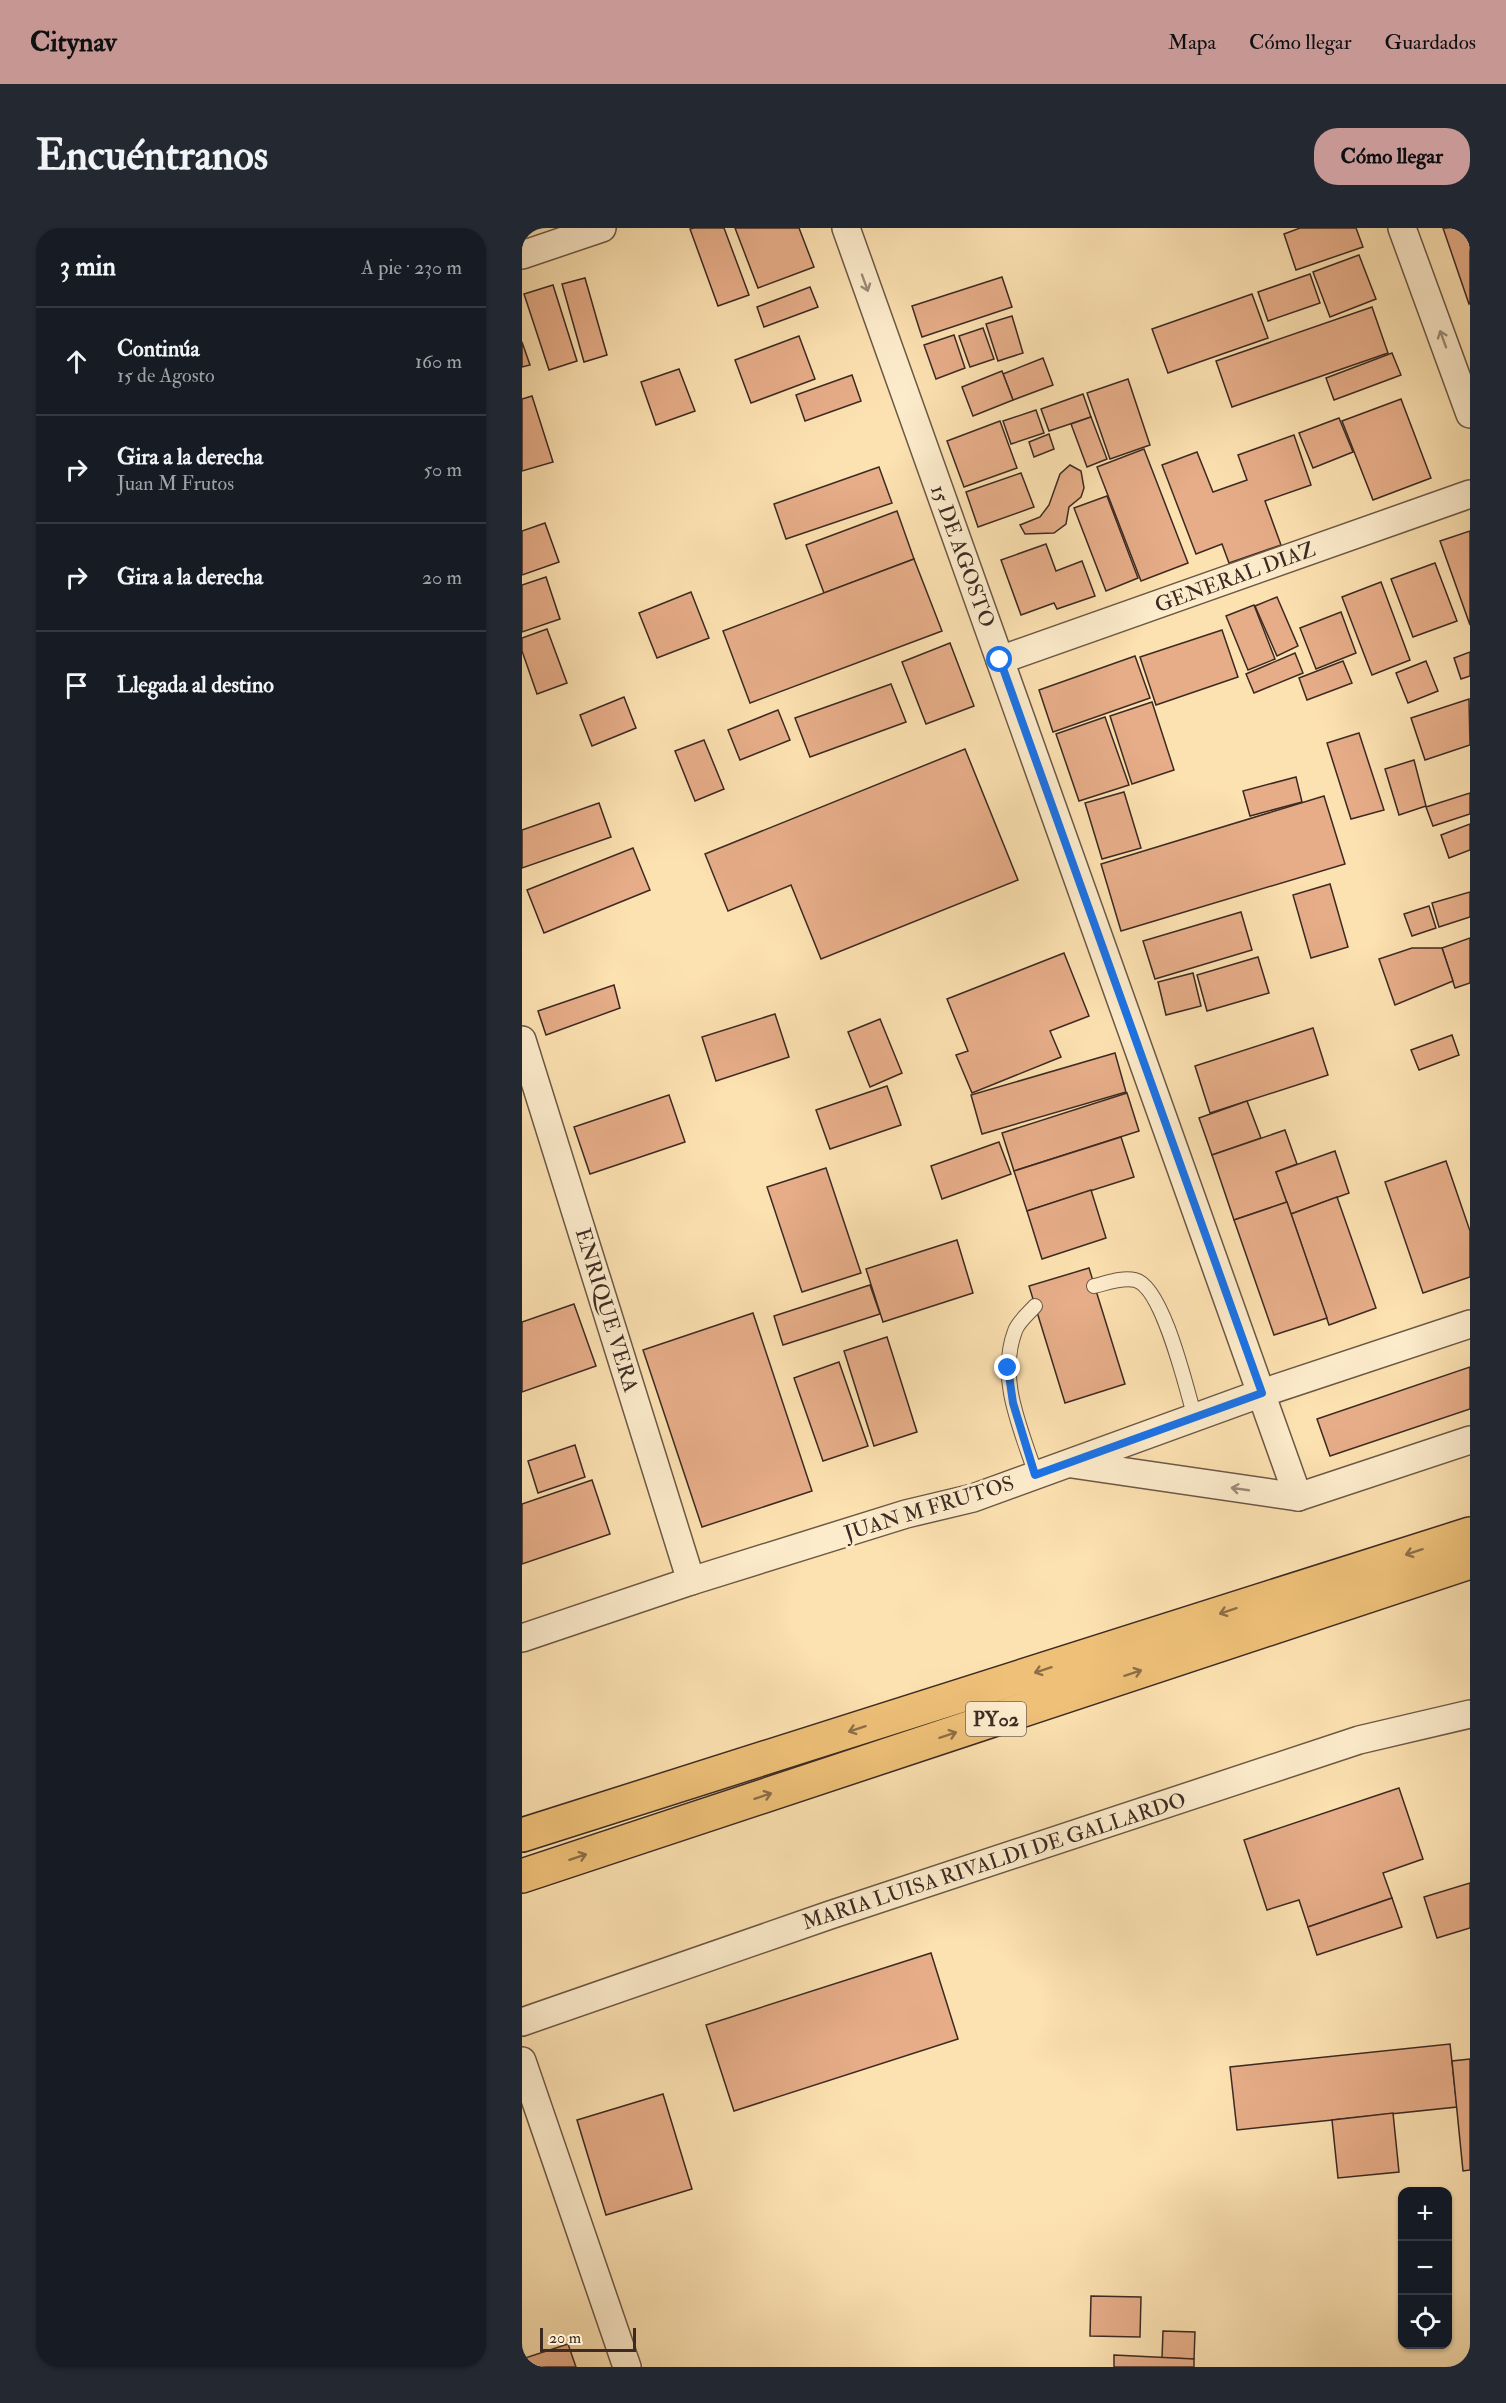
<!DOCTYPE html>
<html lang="es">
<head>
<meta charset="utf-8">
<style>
  body { margin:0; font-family:"IM FELL Double Pica",serif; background:#242831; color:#f1f3f6 }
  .controls { position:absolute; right:18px; bottom:18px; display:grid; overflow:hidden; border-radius:12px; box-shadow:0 2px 4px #0004 }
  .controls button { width:54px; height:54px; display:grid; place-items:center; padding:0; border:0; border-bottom:2px solid #363941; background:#171b24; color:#f1f3f6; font:30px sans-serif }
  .scale { position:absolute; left:18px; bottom:15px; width:96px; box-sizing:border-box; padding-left:6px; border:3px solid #3c2a23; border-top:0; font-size:16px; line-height:21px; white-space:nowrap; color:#3c2a23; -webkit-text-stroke:4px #fdeccc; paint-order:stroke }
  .stop { position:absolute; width:18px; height:18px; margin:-14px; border:4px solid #1a73e8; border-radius:50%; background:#fff }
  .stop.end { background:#1a73e8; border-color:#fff; box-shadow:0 2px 6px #0008 }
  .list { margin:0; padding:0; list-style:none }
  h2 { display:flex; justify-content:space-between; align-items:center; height:78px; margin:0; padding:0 24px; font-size:26px }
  h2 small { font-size:20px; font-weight:400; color:#9ea1a6 }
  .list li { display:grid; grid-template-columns:39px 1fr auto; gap:18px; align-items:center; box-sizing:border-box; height:108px; padding:0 24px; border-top:2px solid #363941 }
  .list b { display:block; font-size:22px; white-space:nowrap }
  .list p { margin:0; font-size:20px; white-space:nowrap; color:#9ea1a6 }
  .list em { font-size:20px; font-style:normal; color:#9ea1a6 }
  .icon { flex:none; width:33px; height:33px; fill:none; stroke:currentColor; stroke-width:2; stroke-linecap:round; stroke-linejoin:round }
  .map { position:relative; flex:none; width:948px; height:2139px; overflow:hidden; border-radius:24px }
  header { display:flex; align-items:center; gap:36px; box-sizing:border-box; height:84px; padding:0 30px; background:#c59692; color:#111 }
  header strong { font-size:28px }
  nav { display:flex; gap:33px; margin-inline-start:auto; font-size:21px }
  .intro { display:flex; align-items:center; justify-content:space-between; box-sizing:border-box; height:144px; padding:0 36px }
  h1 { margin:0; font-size:42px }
  .button { padding:15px 27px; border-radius:24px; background:#c59692; color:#111; font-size:21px; font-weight:700 }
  main { display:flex; gap:36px; padding:0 36px }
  aside { flex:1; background:#171b24; border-radius:24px; box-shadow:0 2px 4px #0004 }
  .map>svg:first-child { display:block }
</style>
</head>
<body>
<header>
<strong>Citynav</strong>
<nav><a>Mapa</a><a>Cómo llegar</a><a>Guardados</a></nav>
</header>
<div class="intro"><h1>Encuéntranos</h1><a class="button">Cómo llegar</a></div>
<main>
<aside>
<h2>3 min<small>A pie · 230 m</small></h2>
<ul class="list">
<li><svg class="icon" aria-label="ahead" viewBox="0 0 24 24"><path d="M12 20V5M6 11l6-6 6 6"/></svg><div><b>Continúa</b><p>15 de Agosto</p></div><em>160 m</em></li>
<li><svg class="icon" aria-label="right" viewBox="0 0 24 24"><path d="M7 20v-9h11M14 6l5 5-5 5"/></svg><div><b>Gira a la derecha</b><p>Juan M Frutos</p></div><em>50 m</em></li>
<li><svg class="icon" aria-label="right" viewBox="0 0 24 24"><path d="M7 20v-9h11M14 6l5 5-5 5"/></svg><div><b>Gira a la derecha</b></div><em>20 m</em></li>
<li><svg class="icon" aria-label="arrive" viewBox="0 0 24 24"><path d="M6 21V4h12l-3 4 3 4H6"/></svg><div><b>Llegada al destino</b></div></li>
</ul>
</aside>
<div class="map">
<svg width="948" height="2139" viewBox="0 0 948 2139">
  <rect width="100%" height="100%" fill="#fce1b1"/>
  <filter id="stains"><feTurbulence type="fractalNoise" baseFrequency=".00333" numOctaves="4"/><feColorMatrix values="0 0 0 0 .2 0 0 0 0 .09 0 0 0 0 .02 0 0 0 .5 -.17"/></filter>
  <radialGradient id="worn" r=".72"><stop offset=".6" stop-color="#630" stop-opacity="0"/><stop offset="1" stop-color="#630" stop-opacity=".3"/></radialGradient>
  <g fill="#e6ad88" stroke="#3c2a23" stroke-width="1.5">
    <polygon points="172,0 202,0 227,67 196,78 168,1"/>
    <polygon points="213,0 277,0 292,39 236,60"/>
    <polygon points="778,0 834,0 841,19 774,42 762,6"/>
    <polygon points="921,0 948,0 948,75 947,76"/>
    <polygon points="837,27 854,71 808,89 791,44"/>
    <polygon points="788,46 798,75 746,93 736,64"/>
    <polygon points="480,49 490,79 400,109 390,78"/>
    <polygon points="63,50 85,127 62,134 40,56"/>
    <polygon points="31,57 55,133 27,142 2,66"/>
    <polygon points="288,59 296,79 242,99 235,79"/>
    <polygon points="730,66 746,110 646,145 630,101"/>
    <polygon points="850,79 866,125 710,179 694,133"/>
    <polygon points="490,88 501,125 476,133 464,96"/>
    <polygon points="461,100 472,131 448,139 437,108"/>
    <polygon points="432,107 443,140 414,151 402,117"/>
    <polygon points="277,108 293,151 229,175 213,132"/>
    <polygon points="0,114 8,137 0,139"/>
    <polygon points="870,125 879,147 812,172 804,150"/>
    <polygon points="521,130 531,157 491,172 481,146"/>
    <polygon points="157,141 173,183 134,197 119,154"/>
    <polygon points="480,143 491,172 451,188 440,159"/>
    <polygon points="330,147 339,173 283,193 274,167"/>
    <polygon points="606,151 628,217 588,231 565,165"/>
    <polygon points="561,166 569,189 527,203 519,181"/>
    <polygon points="10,168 31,234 0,243 0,171"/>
    <polygon points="879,171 909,250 851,272 820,193"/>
    <polygon points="514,182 522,205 489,216 481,193"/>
    <polygon points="569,189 585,231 565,239 549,196"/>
    <polygon points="817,190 831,224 791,240 777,205"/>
    <polygon points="478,193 495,240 442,259 425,213"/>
    <polygon points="527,206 532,221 512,229 507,214"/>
    <polygon points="772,207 789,257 743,273 759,317 707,335 700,316 674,326 640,237 675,224 691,264 725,252 716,227"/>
    <polygon points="622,221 666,335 619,353 575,239"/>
    <polygon points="548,237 559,243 562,260 559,269 547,279 544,296 532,305 503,306 498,297 518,289 527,277 538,246"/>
    <polygon points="357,239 370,275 264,311 252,276"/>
    <polygon points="499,245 512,279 456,299 444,264"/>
    <polygon points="585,268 616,350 584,363 552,280"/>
    <polygon points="375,283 392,331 302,365 284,317"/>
    <polygon points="23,295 37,334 0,347 0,303"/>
    <polygon points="948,303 948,397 918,313"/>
    <polygon points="524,316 534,343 560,333 573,368 535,381 532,375 499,387 479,332"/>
    <polygon points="392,331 420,403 228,475 201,403"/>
    <polygon points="913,335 935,393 891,409 869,351"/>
    <polygon points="24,349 38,391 0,404 0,357"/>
    <polygon points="859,354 888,432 850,447 820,369"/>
    <polygon points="169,364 187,410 135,430 117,385"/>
    <polygon points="755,369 776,418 755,428 733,378"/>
    <polygon points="732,377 753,431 726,442 704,388"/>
    <polygon points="819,384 834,425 794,441 778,400"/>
    <polygon points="25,401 45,455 15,466 0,423 0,410"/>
    <polygon points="700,402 716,449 634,477 618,429"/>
    <polygon points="428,415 452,478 404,496 380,434"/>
    <polygon points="948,424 948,448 939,451 932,430"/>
    <polygon points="773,425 781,445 732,465 724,446"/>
    <polygon points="613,428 628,470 531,504 517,462"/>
    <polygon points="821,433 830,455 785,472 777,450"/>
    <polygon points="904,433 916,463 886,475 874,445"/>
    <polygon points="369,456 384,494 288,529 273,490"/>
    <polygon points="102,469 114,500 70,518 58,487"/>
    <polygon points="947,471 948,517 903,532 889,490"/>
    <polygon points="630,474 652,542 610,556 588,488"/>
    <polygon points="256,482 268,512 218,532 206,502"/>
    <polygon points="583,489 607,557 557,573 534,506"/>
    <polygon points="837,505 862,582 829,591 805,515"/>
    <polygon points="182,512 202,561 173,573 153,523"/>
    <polygon points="443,521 496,652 299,731 269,657 206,683 183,626"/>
    <polygon points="892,532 904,578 877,587 863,541"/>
    <polygon points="774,549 780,574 728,588 721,563"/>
    <polygon points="602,564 619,620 580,631 563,575"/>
    <polygon points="948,565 948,586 911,598 904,579"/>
    <polygon points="802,568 823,636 599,703 579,636"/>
    <polygon points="77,575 89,609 0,640 0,602"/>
    <polygon points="948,596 948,622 927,630 919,607"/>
    <polygon points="111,620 128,662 22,705 5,662"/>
    <polygon points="808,656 826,719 789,730 771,667"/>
    <polygon points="948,664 948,689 917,699 910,675"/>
    <polygon points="907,678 914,700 890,708 882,686"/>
    <polygon points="719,684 730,722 633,751 621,713"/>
    <polygon points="948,710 948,755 933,760 920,720"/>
    <polygon points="890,720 920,720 931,753 873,777 857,731"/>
    <polygon points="542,725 567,788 528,803 539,829 450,865 434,827 446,823 425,771"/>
    <polygon points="736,729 747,765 685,783 675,747"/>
    <polygon points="671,745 679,778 644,787 636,754"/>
    <polygon points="92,757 98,780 24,807 16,783"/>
    <polygon points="253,786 267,829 194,853 180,809"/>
    <polygon points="358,791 380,845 348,859 326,804"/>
    <polygon points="791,800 806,847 688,885 673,838"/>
    <polygon points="930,807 937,827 897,842 889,822"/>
    <polygon points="593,825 604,864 460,906 449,867"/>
    <polygon points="365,858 379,897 308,921 294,882"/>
    <polygon points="605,865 617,903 492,943 480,905"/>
    <polygon points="147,867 163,914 68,946 52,899"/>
    <polygon points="725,873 739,910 690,927 677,890"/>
    <polygon points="763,902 775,936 754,944 765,974 712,992 690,927"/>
    <polygon points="599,909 612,949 505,983 492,943"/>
    <polygon points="477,914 489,946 420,971 409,938"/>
    <polygon points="813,923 827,965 769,986 754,944"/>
    <polygon points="924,933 948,1003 948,1049 901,1065 863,954"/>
    <polygon points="304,940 339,1045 280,1064 245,959"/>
    <polygon points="569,962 584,1010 520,1031 505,983"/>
    <polygon points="815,969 854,1080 807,1097 769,986"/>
    <polygon points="765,974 805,1090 752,1107 712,992"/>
    <polygon points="435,1012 451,1065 361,1094 344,1041"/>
    <polygon points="567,1040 603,1156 543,1175 507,1058"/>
    <polygon points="348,1057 358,1086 261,1117 252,1088"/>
    <polygon points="52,1076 74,1138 0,1164 0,1094"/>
    <polygon points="231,1085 290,1263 180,1299 121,1122"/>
    <polygon points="365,1109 395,1204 352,1218 322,1123"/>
    <polygon points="317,1134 346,1218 301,1233 272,1150"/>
    <polygon points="948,1139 948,1181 808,1228 795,1191"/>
    <polygon points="53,1217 63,1249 16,1265 6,1233"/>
    <polygon points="70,1252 88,1306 0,1336 0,1276"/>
    <polygon points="877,1560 901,1631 861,1645 870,1670 786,1699 777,1672 745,1682 722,1612"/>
    <polygon points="948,1655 948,1700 915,1710 902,1669"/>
    <polygon points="870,1670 880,1699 795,1727 786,1699"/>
    <polygon points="409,1725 436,1811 212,1883 184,1797"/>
    <polygon points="928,1816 935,1879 715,1902 708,1839"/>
    <polygon points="948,1831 948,1942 941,1943 930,1833"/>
    <polygon points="141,1866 170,1961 84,1987 55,1892"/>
    <polygon points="871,1885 877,1944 816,1950 810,1892"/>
    <polygon points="569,2068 619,2069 618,2109 568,2108"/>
    <polygon points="641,2103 673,2104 672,2131 640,2130"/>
    <polygon points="46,2116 54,2139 0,2139 0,2131"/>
    <polygon points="592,2127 672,2131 672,2139 592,2139"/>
  </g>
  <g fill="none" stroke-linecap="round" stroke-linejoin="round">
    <g stroke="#6c5846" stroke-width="16">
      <g id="service">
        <path d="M572,1058C585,1055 600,1049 613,1052C641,1058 665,1163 673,1190"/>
        <path d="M513,1078C507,1085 496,1094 493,1103C475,1151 499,1201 514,1247"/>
      </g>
    </g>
    <g stroke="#6c5846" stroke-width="30">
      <g id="minor">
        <polyline points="324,0 776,1269"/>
        <polyline points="880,0 948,186"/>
        <polyline points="0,27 80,0"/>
        <polyline points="478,432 948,266"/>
        <polyline points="0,812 169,1353"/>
        <polyline points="550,1236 776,1269 948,1212"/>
        <polyline points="0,1410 169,1353 384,1286 451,1270 740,1165 948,1096"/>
        <polyline points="0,1794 308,1687 837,1512 948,1486"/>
        <polyline points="0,1833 105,2139"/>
      </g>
    </g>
    <g stroke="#3c2a23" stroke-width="36">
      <g id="trunk">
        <polyline points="0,1607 948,1306"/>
        <polyline points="0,1648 948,1334"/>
      </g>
    </g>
    <use href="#service" stroke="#fdeccc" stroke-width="14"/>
    <use href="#minor" stroke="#fdeccc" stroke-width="27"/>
    <use href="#trunk" stroke="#eec078" stroke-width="33"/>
  </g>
  <defs><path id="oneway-shaft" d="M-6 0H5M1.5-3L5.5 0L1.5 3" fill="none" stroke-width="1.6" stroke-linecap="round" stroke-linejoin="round" transform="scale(1.5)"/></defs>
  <g stroke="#9c8b78">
    <use href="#oneway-shaft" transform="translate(343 55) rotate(70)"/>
    <use href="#oneway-shaft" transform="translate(921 111) rotate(-110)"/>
    <use href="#oneway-shaft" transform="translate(718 1261) rotate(-172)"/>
  </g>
  <g stroke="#8c6e49">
    <use href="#oneway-shaft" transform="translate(892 1324) rotate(162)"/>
    <use href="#oneway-shaft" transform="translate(706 1383) rotate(162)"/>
    <use href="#oneway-shaft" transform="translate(521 1442) rotate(162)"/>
    <use href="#oneway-shaft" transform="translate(611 1445) rotate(-18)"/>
    <use href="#oneway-shaft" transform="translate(335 1501) rotate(162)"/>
    <use href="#oneway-shaft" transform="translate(426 1507) rotate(-18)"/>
    <use href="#oneway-shaft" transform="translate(241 1568) rotate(-18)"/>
    <use href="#oneway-shaft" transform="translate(56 1629) rotate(-18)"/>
  </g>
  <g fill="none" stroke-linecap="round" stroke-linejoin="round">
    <polyline stroke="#1a73e8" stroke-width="8" points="478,432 740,1165 513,1247 491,1175 486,1140"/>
  </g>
  <g text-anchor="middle" stroke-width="6" stroke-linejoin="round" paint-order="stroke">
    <rect fill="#fdeccc" stroke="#766456" stroke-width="1.5" x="444" y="1474" width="60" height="34" rx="4.5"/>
    <g font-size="20" font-weight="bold" fill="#3c2a23">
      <text x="474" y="1498">PY02</text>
    </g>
    <g font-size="21" fill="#3c2a23" stroke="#fdeccc">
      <text transform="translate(441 328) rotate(70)" y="7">15 DE AGOSTO</text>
      <text transform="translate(713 349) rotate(-20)" y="7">GENERAL DIAZ</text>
      <text transform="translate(85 1082) rotate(73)" y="7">ENRIQUE VERA</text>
      <text transform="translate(407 1280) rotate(-17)" y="7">JUAN M FRUTOS</text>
      <text transform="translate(472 1633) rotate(-18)" y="7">MARIA LUISA RIVALDI DE GALLARDO</text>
    </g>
  </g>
  <rect width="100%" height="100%" filter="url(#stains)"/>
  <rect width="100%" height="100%" fill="url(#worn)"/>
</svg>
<div class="controls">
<button>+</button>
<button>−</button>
<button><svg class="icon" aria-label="locate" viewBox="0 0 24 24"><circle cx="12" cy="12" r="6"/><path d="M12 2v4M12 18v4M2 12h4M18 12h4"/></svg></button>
</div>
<div class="scale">20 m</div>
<div class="stop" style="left:478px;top:432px"></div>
<div class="stop end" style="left:486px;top:1140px"></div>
</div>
</main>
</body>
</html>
